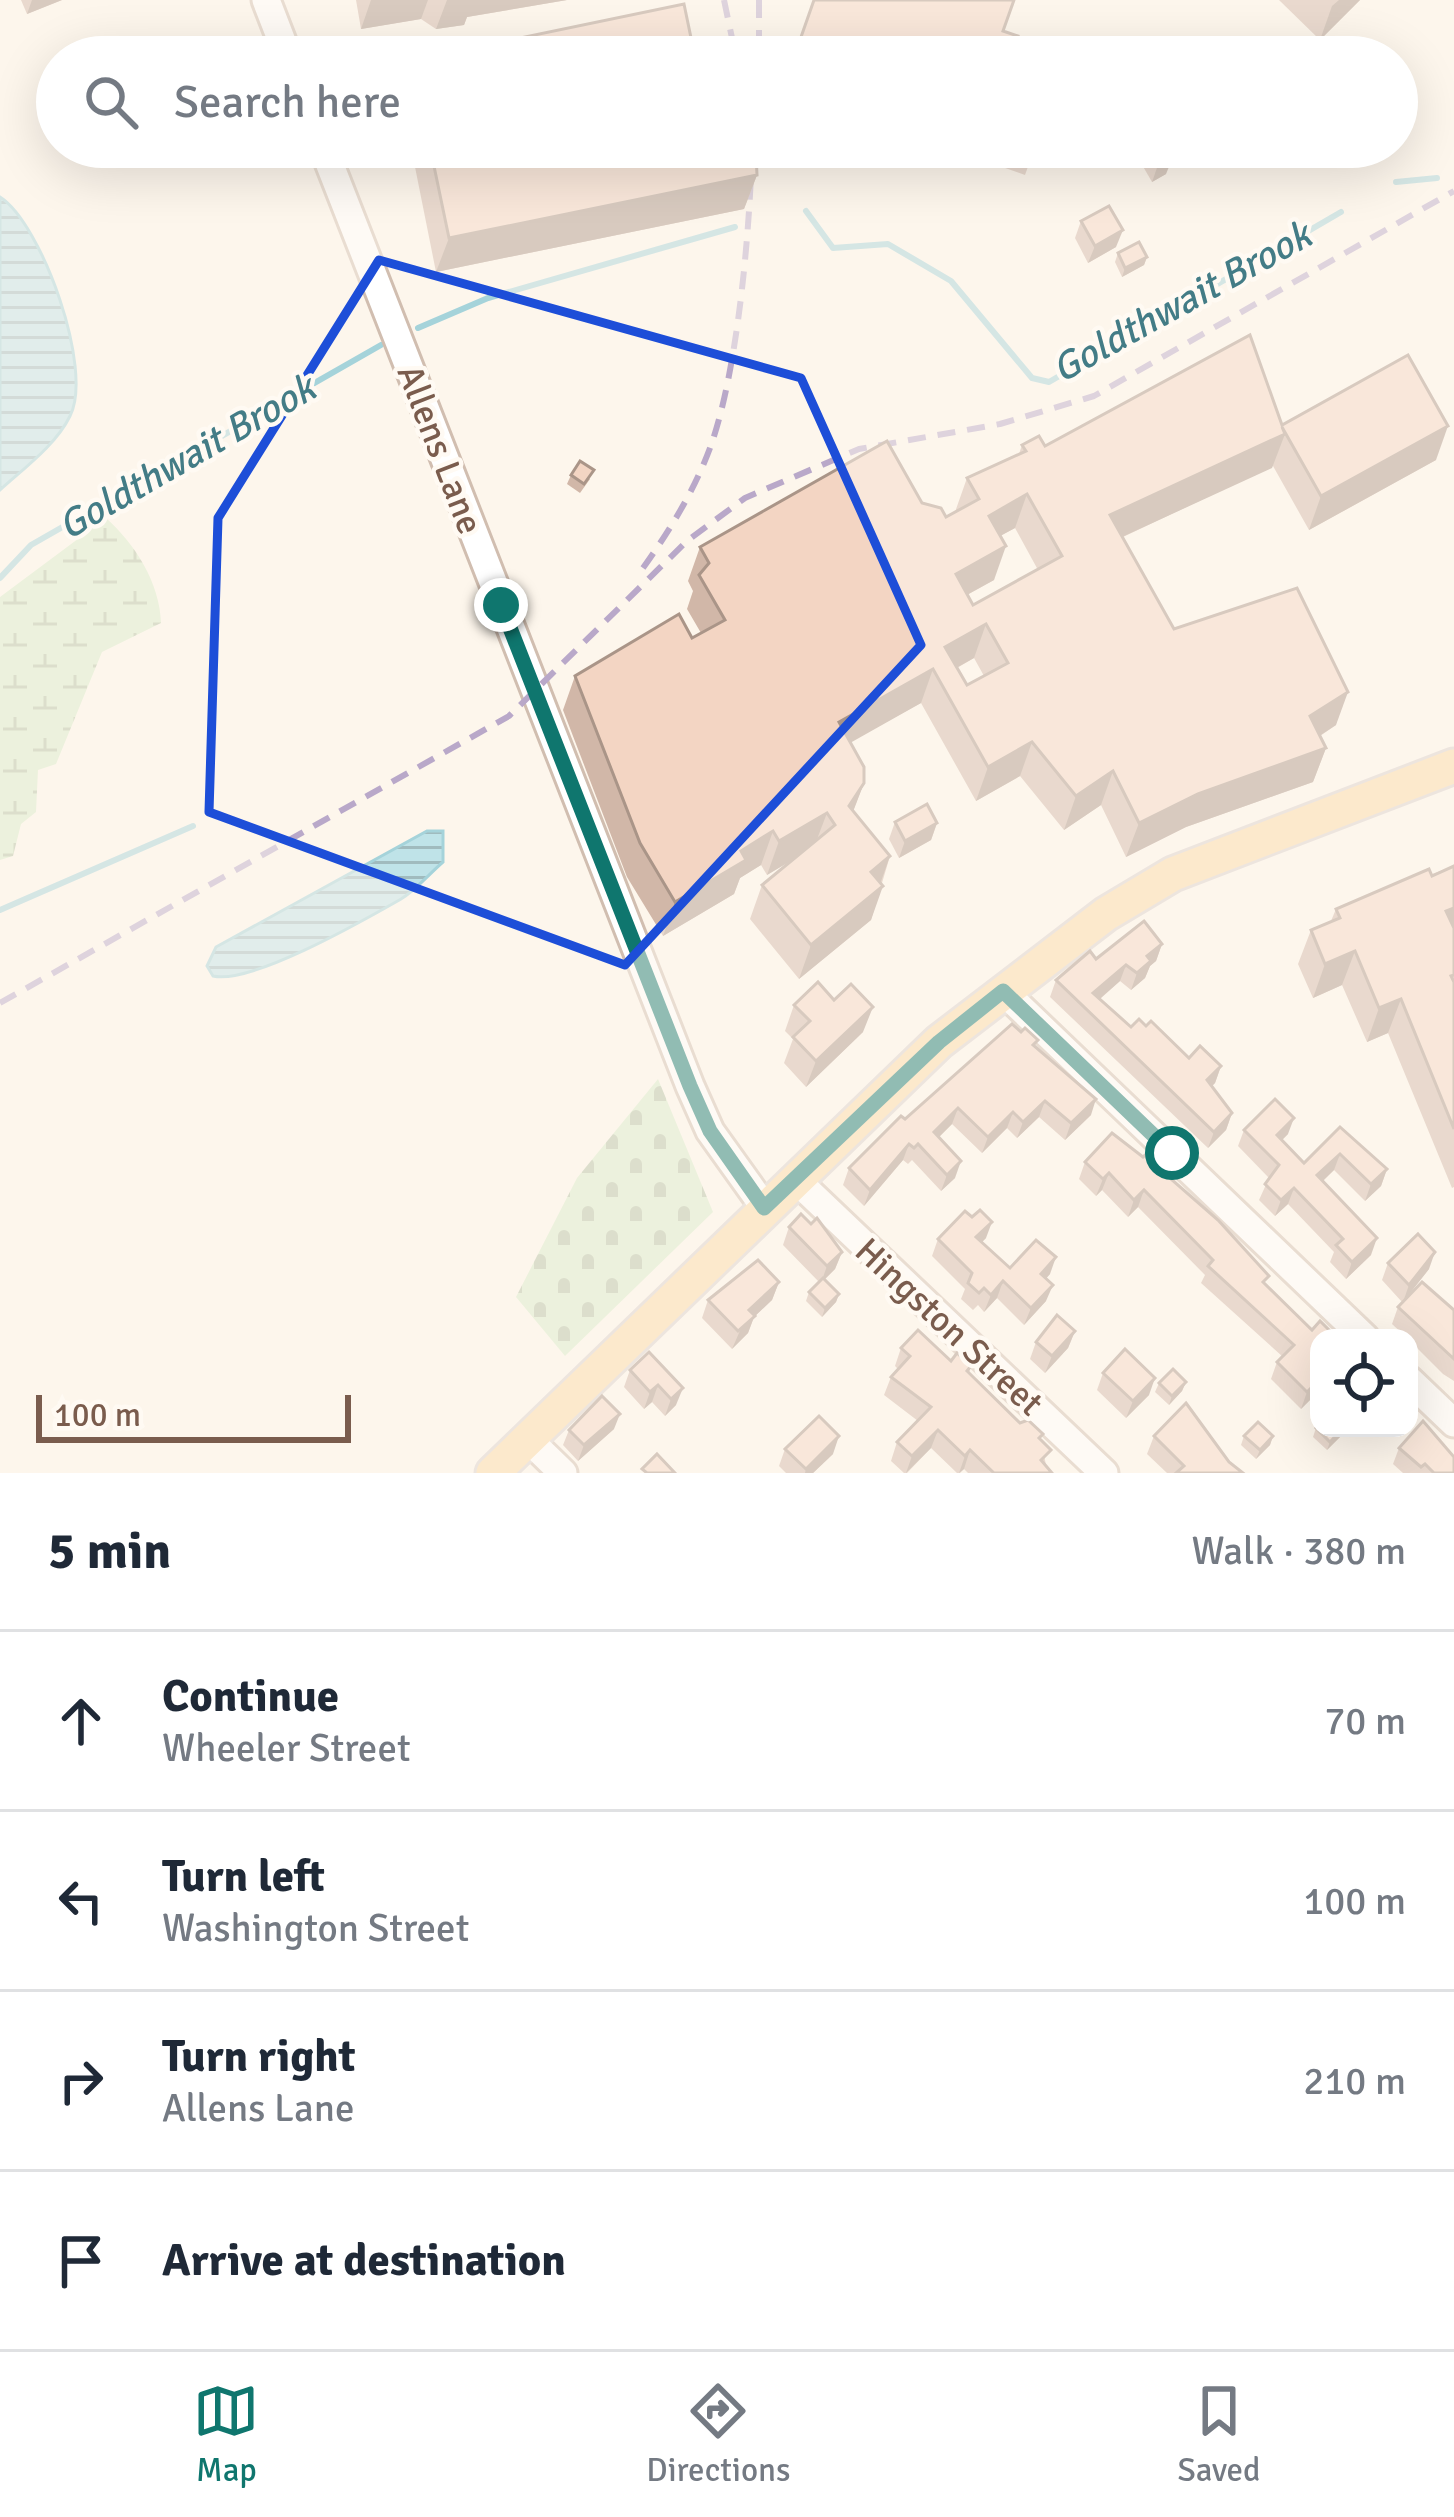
<!DOCTYPE html>
<html lang="en">
<head>
<meta charset="utf-8">
<style>
  body { margin:0; font-family:Signika,sans-serif; background:#f2f2f3; color:#1f2937 }
  .controls { position:absolute; right:36px; bottom:36px; display:grid; overflow:hidden; border-radius:24px; box-shadow:0 12px 48px #0002 }
  .controls button { width:108px; height:108px; display:grid; place-items:center; padding:0; border:0; border-bottom:3px solid #e0e1e3; background:#fff; color:#1f2937; font:60px sans-serif }
  .scale { position:absolute; left:36px; bottom:30px; width:315px; box-sizing:border-box; padding-left:12px; border:6px solid #7a5c4d; border-top:0; font-size:33px; line-height:42px; white-space:nowrap; color:#7a5c4d; -webkit-text-stroke:9px #fffaf3; paint-order:stroke }
  .stop { position:absolute; width:36px; height:36px; margin:-27px; border:9px solid #0f766e; border-radius:50%; background:#fff }
  .stop.end { background:#0f766e; border-color:#fff; box-shadow:0 3px 12px #0008 }
  .list { margin:0; padding:0; list-style:none }
  h2 { display:flex; justify-content:space-between; align-items:center; height:156px; margin:0; padding:0 48px; font-size:51px }
  h2 small { font-size:39px; font-weight:400; color:#747a83 }
  .list li { display:grid; grid-template-columns:78px 1fr auto; gap:36px; align-items:center; box-sizing:border-box; height:180px; padding:0 48px; border-top:3px solid #e0e1e3 }
  .list b { display:block; font-size:45px; white-space:nowrap }
  .list p { margin:0; font-size:39px; white-space:nowrap; color:#747a83 }
  .list em { font-size:39px; font-style:normal; color:#747a83 }
  .icon { flex:none; width:66px; height:66px; fill:none; stroke:currentColor; stroke-width:2; stroke-linecap:round; stroke-linejoin:round }
  .map { position:relative; flex:none; width:1454px; height:1473px; overflow:hidden }
  .search { position:absolute; background:#fff; box-shadow:0 12px 48px #0002; left:36px; right:36px; top:36px; height:132px; display:flex; align-items:center; gap:30px; box-sizing:border-box; padding:0 42px; border-radius:66px; color:#747a83; font-size:45px }
  .sheet { height:876px; background:#fff }
  nav { display:flex; justify-content:space-around; align-items:center; box-sizing:border-box; height:168px; border-top:3px solid #e0e1e3; background:#fff; font-size:33px; color:#747a83 }
  nav a { display:grid; justify-items:center; gap:6px }
  nav .on { color:#0f766e }
  .map>svg:first-child { display:block }
</style>
</head>
<body>
<div class="map">
<svg width="1454" height="1473" viewBox="0 0 1454 1473">
  <defs>
    <pattern id="wetland-marsh" width="20" height="14" patternUnits="userSpaceOnUse" patternTransform="scale(3)"><rect width="20" height="14" fill="#d8ecc9"/><path d="M1 5h8M5 5V1M11 12h8M15 12V8" fill="none" stroke="#b4c2a5"/></pattern>
    <pattern id="cemetery-stones" width="16" height="16" patternUnits="userSpaceOnUse" patternTransform="scale(3)"><rect width="16" height="16" fill="#d8ecc9"/><path d="M2 7V4a2 2 0 0 1 4 0v3zM10 15v-3a2 2 0 0 1 4 0v3z" fill="#b4c2a5"/></pattern>
    <pattern id="water-rules" width="6" height="5" patternUnits="userSpaceOnUse" patternTransform="scale(3)"><rect width="6" height="5" fill="#bfe3e8"/><path d="M0 2.5h6" fill="none" stroke="#a0bbbe"/></pattern>
  </defs>
  <rect width="100%" height="100%" fill="#fdf6ec"/>
  <path fill="url(#wetland-marsh)" d="M106,518C135,544 160,583 161,623L102,652L56,764L38,770L36,812L21,824L13,856L0,860V597Z"/>
  <polygon fill="url(#cemetery-stones)" points="658,1079 713,1212 565,1356 516,1297 577,1178"/>
  <g fill="url(#water-rules)" stroke="#a5d3da" stroke-width="3">
    <path d="M0,197C42,224 94,370 70,416C56,445 23,469 0,490Z"/>
    <path d="M427,831H443V862C429,874 416,890 401,899C364,920 251,985 213,976L207,966L216,947Z"/>
  </g>
  <g fill="none" stroke-linecap="round" stroke-linejoin="round">
    <g stroke="#a5d3da" stroke-width="6">
      <polyline points="1396,182 1437,178"/>
      <polyline points="806,211 833,248 888,244 951,281 1032,378 1049,382 1341,212"/>
      <polyline points="418,328 488,298 735,227"/>
      <polyline points="0,578 31,545 381,345"/>
      <polyline points="0,910 193,826"/>
    </g>
    <g stroke="#d1beb0" stroke-width="33">
      <g id="minor">
        <polyline points="266,0 288,57"/>
        <polyline points="323,147 690,1086 710,1131 765,1208"/>
        <polyline points="1003,991 1365,1338"/>
        <polyline points="795,1179 1104,1473"/>
        <polyline points="1409,1380 1454,1423"/>
        <polyline points="528,1439 563,1473"/>
      </g>
    </g>
    <g stroke="#dad1cd" stroke-width="39">
      <polyline id="major" points="493,1473 939,1042 1106,914 1173,874 1454,766"/>
    </g>
    <use href="#minor" stroke="#fff" stroke-width="27"/>
    <use href="#major" stroke="#fbd9a5" stroke-width="33"/>
    <g stroke="#b9a8c9" stroke-width="6" stroke-dasharray="18 12" stroke-linecap="butt">
      <polyline points="724,0 736,57"/>
      <polyline points="759,0 759,57"/>
      <path d="M643,568C670,530 694,491 710,448C738,371 750,229 752,147"/>
      <polyline points="0,1003 509,716 687,541 745,498 859,449 1000,424 1094,396 1454,191"/>
    </g>
  </g>
  <g fill="#d1b7a8" fill-rule="evenodd">
    <polygon points="21,0 62,0 27,14"/>
    <polygon points="356,0 567,0 467,17 464,25 436,29 421,19 361,29"/>
    <polygon points="1279,0 1360,0 1320,40"/>
    <polygon points="411,147 733,147 736,158 757,175 744,209 436,272"/>
    <polygon points="790,147 813,147 805,152"/>
    <polygon points="887,147 935,147 928,166 886,151"/>
    <polygon points="945,147 1035,147 1025,175"/>
    <polygon points="1140,147 1167,147 1166,174 1152,182 1137,156"/>
    <polygon points="1081,221 1116,247 1088,263 1075,238"/>
    <polygon points="1118,253 1147,257 1144,265 1122,277 1115,262"/>
    <path d="M1282,425L1436,460L1309,530L1273,466L1123,537L1174,629L1336,725L1320,736L1326,748L1313,782L1186,827L1126,857L1101,805L1064,830L1020,776L976,801L921,703L850,742L864,783L853,811L890,856L871,920L799,979L750,919L762,885L792,860L767,875L761,865L740,878L734,894L663,936L627,877L563,710L575,676L692,638L701,633L687,609L693,591L688,581L700,547L922,503L946,517L955,512L967,478L1019,454L1022,445L1045,446ZM1015,528L1038,570L973,605L967,595L994,580L1000,536ZM974,658L984,676L967,685L957,668Z"/>
    <polygon points="571,475 590,479 580,493 567,484"/>
    <polygon points="895,822 937,823 931,840 899,858 889,839"/>
    <polygon points="1454,866 1454,1187 1452,1188 1388,1033 1367,1042 1342,985 1313,998 1298,964 1311,930 1331,921 1336,909"/>
    <polygon points="1162,944 1156,961 1150,966 1145,978 1131,990 1120,981 1100,999 1131,1027 1146,1026 1189,1058 1221,1066 1215,1083 1212,1086 1232,1113 1226,1130 1208,1148 1050,997 1056,980 1096,959"/>
    <polygon points="794,1005 863,1032 806,1087 784,1063 793,1039 785,1031"/>
    <polygon points="1035,1047 1091,1115 1065,1140 1039,1117 1017,1138 1007,1128 982,1153 952,1124 939,1137 955,1178 941,1191 912,1160 908,1164 903,1160 864,1206 843,1185 849,1168 905,1119"/>
    <polygon points="1340,1127 1387,1169 1381,1186 1365,1201 1334,1170 1323,1181 1371,1255 1346,1279 1330,1262 1334,1252 1288,1204 1275,1216 1259,1200 1269,1178 1238,1146 1244,1130 1288,1134 1282,1140 1304,1163"/>
    <polygon points="1143,1157 1168,1168 1165,1175 1266,1285 1319,1338 1319,1391 1301,1409 1271,1379 1277,1362 1283,1357 1201,1283 1205,1275 1138,1207 1128,1217 1102,1190 1096,1196 1079,1179 1085,1162"/>
    <polygon points="789,1227 842,1252 835,1269 825,1279 839,1294 836,1302 822,1317 806,1301 809,1292 819,1282 783,1245"/>
    <polygon points="986,1238 982,1242 1010,1268 1050,1274 1046,1278 1046,1301 1024,1325 997,1298 984,1312 978,1305 973,1310 961,1299 965,1289 932,1256 938,1239"/>
    <polygon points="1388,1263 1429,1269 1403,1302 1454,1310 1454,1381 1443,1374 1409,1340 1409,1338 1407,1338 1392,1324 1398,1307 1402,1302 1382,1280"/>
    <polygon points="779,1282 772,1300 754,1317 748,1333 732,1349 702,1318 708,1300"/>
    <polygon points="1075,1331 1068,1348 1045,1373 1030,1359 1036,1342"/>
    <polygon points="901,1348 971,1366 969,1373 1020,1423 1041,1440 1046,1465 1052,1473 968,1473 964,1469 960,1473 957,1473 931,1448 907,1473 904,1473 891,1461 897,1442 918,1421 884,1395 891,1377 898,1369 895,1366"/>
    <polygon points="649,1352 676,1405 665,1416 652,1402 644,1409 624,1387 630,1370"/>
    <polygon points="1103,1373 1149,1395 1126,1418 1097,1390"/>
    <polygon points="1186,1382 1182,1391 1169,1405 1155,1392 1159,1383"/>
    <polygon points="1316,1428 1343,1428 1340,1437 1327,1450 1313,1437"/>
    <polygon points="614,1429 578,1461 563,1445 569,1430"/>
    <polygon points="1154,1436 1229,1462 1243,1473 1167,1473 1147,1454"/>
    <polygon points="1244,1436 1273,1436 1270,1445 1256,1459 1241,1445"/>
    <polygon points="1399,1448 1454,1473 1403,1473 1393,1464"/>
    <polygon points="785,1449 833,1454 813,1473 786,1473 779,1466"/>
  </g>
  <g fill="#aa9588">
    <polygon points="32,0 62,0 27,14"/>
    <polygon points="371,0 428,0 421,19 361,29"/>
    <polygon points="447,0 567,0 467,17 464,25 436,29"/>
    <polygon points="1339,0 1360,0 1320,40 1332,6"/>
    <polygon points="1173,157 1166,174 1152,182 1158,165"/>
    <polygon points="757,175 744,209 436,272 449,238"/>
    <polygon points="1123,230 1116,247 1088,263 1095,246"/>
    <polygon points="1147,257 1144,265 1122,277 1125,268"/>
    <polygon points="1448,426 1436,460 1309,530 1321,496"/>
    <polygon points="1285,434 1272,468 1098,548 1110,515"/>
    <polygon points="1027,494 1015,528 976,549 989,516"/>
    <polygon points="1006,546 994,580 943,608 956,574"/>
    <polygon points="986,624 974,658 938,678 945,647"/>
    <polygon points="933,669 921,703 827,756 839,722"/>
    <polygon points="1348,692 1336,725 1298,750 1310,716"/>
    <polygon points="1032,742 1020,776 976,801 988,767"/>
    <polygon points="1326,748 1313,782 1186,827 1126,857 1139,823 1198,794"/>
    <polygon points="1113,771 1101,805 1064,830 1076,796"/>
    <polygon points="864,783 851,817 849,806"/>
    <polygon points="827,813 814,847 767,875 779,841"/>
    <polygon points="937,823 931,840 899,858 905,841"/>
    <polygon points="773,831 761,865 740,878 734,894 663,936 675,902 741,851"/>
    <polygon points="890,856 878,890 883,886 871,920 799,979 811,945 871,872"/>
    <polygon points="1454,908 1454,936 1446,911"/>
    <polygon points="1162,944 1156,961 1150,966 1145,978 1131,990 1137,973 1147,956"/>
    <polygon points="1355,951 1342,985 1313,998 1325,964"/>
    <polygon points="1126,965 1120,981 1087,1010 1093,993"/>
    <polygon points="1401,999 1388,1033 1367,1042 1379,1008"/>
    <polygon points="873,1007 863,1032 806,1087 816,1061"/>
    <polygon points="1221,1066 1215,1083 1201,1097 1207,1080"/>
    <polygon points="1096,1099 1091,1115 1065,1140 1071,1123"/>
    <polygon points="1045,1101 1039,1117 1017,1138 1023,1122"/>
    <polygon points="958,1108 952,1124 928,1148 934,1132"/>
    <polygon points="1013,1112 1007,1128 982,1153 988,1137"/>
    <polygon points="1232,1113 1226,1130 1208,1148 1214,1132"/>
    <polygon points="1294,1118 1288,1134 1271,1151 1277,1135"/>
    <polygon points="909,1144 903,1160 864,1206 870,1190"/>
    <polygon points="1340,1154 1334,1170 1311,1192 1317,1175"/>
    <polygon points="961,1161 955,1178 941,1191 947,1175"/>
    <polygon points="1387,1169 1381,1186 1365,1201 1371,1184"/>
    <polygon points="1109,1173 1102,1190 1096,1196 1103,1179"/>
    <polygon points="1294,1188 1288,1204 1275,1216 1281,1200"/>
    <polygon points="1144,1190 1138,1207 1128,1217 1134,1200"/>
    <polygon points="992,1222 986,1238 970,1254 976,1237"/>
    <polygon points="1377,1238 1371,1255 1346,1279 1352,1262"/>
    <polygon points="842,1252 835,1269 821,1283 827,1266"/>
    <polygon points="1435,1252 1429,1269 1403,1302 1409,1285"/>
    <polygon points="1056,1257 1050,1274 1035,1291 1041,1274"/>
    <polygon points="1003,1281 997,1298 984,1312 991,1295"/>
    <polygon points="779,1282 772,1300 754,1317 748,1333 732,1349 749,1310"/>
    <polygon points="1053,1285 1046,1301 1024,1325 1031,1308"/>
    <polygon points="839,1294 836,1302 822,1317 825,1308"/>
    <polygon points="1075,1331 1068,1348 1045,1373 1052,1356"/>
    <polygon points="1155,1378 1149,1395 1126,1418 1133,1401"/>
    <polygon points="1319,1380 1319,1391 1301,1409 1307,1392"/>
    <polygon points="1186,1382 1182,1391 1169,1405 1172,1396"/>
    <polygon points="658,1385 652,1402 644,1409 650,1392"/>
    <polygon points="683,1388 676,1405 665,1416 671,1399"/>
    <polygon points="620,1414 614,1429 578,1461 584,1445"/>
    <polygon points="1343,1428 1340,1437 1327,1450 1330,1442"/>
    <polygon points="938,1430 931,1448 906,1473 912,1456"/>
    <polygon points="839,1436 833,1454 813,1473 805,1473 806,1469"/>
    <polygon points="1273,1436 1270,1445 1256,1459 1260,1450"/>
    <polygon points="970,1450 964,1469 959,1473 965,1456"/>
  </g>
  <g fill="#f3d5c3" stroke="#aa9588" stroke-width="3" fill-rule="evenodd">
    <polygon points="814,0 1014,0 1003,31 1018,36 1014,49 1036,57 794,57"/>
    <polygon points="684,4 695,57 429,57"/>
    <polygon points="430,147 733,147 736,158 756,154 757,175 449,238"/>
    <polygon points="1148,147 1167,147 1173,157 1158,165"/>
    <polygon points="1109,206 1123,230 1095,246 1081,221"/>
    <polygon points="1139,242 1147,257 1125,268 1118,253"/>
    <path d="M1250,335L1282,425L1408,355L1448,426L1321,496L1282,427L1285,434L1110,515L1174,629L1297,588L1348,692L1310,716L1326,748L1198,794L1139,823L1113,771L1076,796L1032,742L988,767L933,669L839,722L864,767V783L849,806L890,856L871,872L883,886L811,945L762,885L835,825L827,813L779,841L773,831L741,851L746,860L675,902L640,843L575,676L679,614L692,638L725,620L699,575L709,563L700,547L887,441L922,503L941,508L946,517L979,499L967,478L1026,451L1022,445L1039,436L1045,446ZM1027,494L1062,556L973,605L956,574L1006,546L989,516ZM986,624L1008,663L967,685L945,647Z"/>
    <polygon points="580,461 594,470 584,484 571,475"/>
    <polygon points="927,804 937,823 905,841 895,822"/>
    <polygon points="1454,866 1454,908 1446,911 1454,928 1454,975 1451,976 1454,982 1454,1129 1401,999 1379,1008 1355,951 1325,964 1311,930 1340,918 1336,909 1429,869 1432,876"/>
    <polygon points="1144,921 1162,944 1147,956 1151,961 1137,973 1126,965 1093,993 1131,1027 1139,1019 1146,1026 1151,1021 1189,1058 1200,1046 1221,1066 1207,1080 1232,1113 1214,1132 1056,980 1090,951 1096,959"/>
    <polygon points="818,982 834,1000 851,984 873,1007 816,1061 793,1037 810,1021 794,1005"/>
    <polygon points="1012,1024 1021,1032 1025,1028 1038,1040 1033,1045 1096,1099 1071,1123 1045,1101 1023,1122 1013,1112 988,1137 958,1108 934,1132 961,1161 947,1175 918,1144 914,1148 909,1144 870,1190 849,1168 901,1116 905,1119"/>
    <polygon points="1275,1099 1294,1118 1277,1135 1304,1163 1340,1127 1387,1169 1371,1184 1340,1154 1317,1175 1377,1238 1352,1262 1336,1245 1343,1239 1294,1188 1281,1200 1265,1184 1279,1165 1244,1130"/>
    <polygon points="1112,1133 1143,1157 1151,1150 1168,1168 1163,1172 1218,1220 1269,1276 1263,1282 1312,1330 1320,1321 1337,1338 1319,1338 1319,1380 1307,1392 1277,1362 1294,1345 1208,1266 1213,1260 1144,1190 1134,1200 1109,1173 1103,1179 1085,1162"/>
    <polygon points="980,1210 992,1222 976,1237 1010,1268 1036,1240 1056,1257 1041,1274 1053,1285 1031,1308 1003,1281 991,1295 984,1288 979,1293 968,1283 972,1273 938,1239 965,1211 972,1217"/>
    <polygon points="801,1214 811,1224 817,1218 842,1252 827,1266 789,1227"/>
    <polygon points="1418,1234 1435,1252 1409,1285 1388,1263"/>
    <polygon points="758,1260 779,1282 749,1310 755,1316 738,1331 708,1300"/>
    <polygon points="823,1278 839,1294 825,1308 809,1292"/>
    <polygon points="1422,1282 1454,1310 1454,1359 1398,1307"/>
    <polygon points="1057,1315 1075,1331 1052,1356 1036,1342"/>
    <polygon points="918,1330 951,1361 957,1353 971,1366 967,1371 1020,1423 1028,1420 1043,1434 1039,1438 1051,1450 1041,1460 1052,1473 994,1473 970,1450 965,1456 938,1430 912,1456 897,1442 931,1407 891,1377 910,1356 901,1348"/>
    <polygon points="1125,1349 1155,1378 1133,1401 1103,1373"/>
    <polygon points="649,1352 683,1388 671,1399 658,1385 650,1392 630,1370"/>
    <polygon points="1173,1369 1186,1382 1172,1396 1159,1383"/>
    <polygon points="602,1396 620,1414 584,1445 569,1430"/>
    <polygon points="1186,1403 1229,1462 1243,1473 1176,1473 1184,1466 1154,1436"/>
    <polygon points="819,1416 839,1436 806,1469 785,1449"/>
    <polygon points="1423,1421 1454,1457 1454,1473 1434,1473 1425,1464 1421,1467 1399,1448"/>
    <polygon points="1258,1422 1273,1436 1260,1450 1244,1436"/>
    <polygon points="1319,1425 1319,1428 1343,1428 1330,1442 1316,1428"/>
    <polygon points="657,1454 675,1473 647,1473 642,1469"/>
  </g>
  <g fill="none" stroke-linecap="round" stroke-linejoin="round">
    <polyline stroke="#0f766e" stroke-width="15" points="501,605 690,1086 710,1131 764,1208 939,1042 1003,991 1172,1153"/>
  </g>
  <path d="M0 0H1454V1473H0ZM379,260L801,378L921,645L625,965L209,812L218,518Z" fill="#fdf6ec" fill-opacity=".55" fill-rule="evenodd"/>
  <path fill="none" stroke="#1d4ed8" stroke-width="9" stroke-linejoin="round" d="M379,260L801,378L921,645L625,965L209,812L218,518Z"/>
  <g text-anchor="middle" stroke-width="9" stroke-linejoin="round" paint-order="stroke">
    <g font-size="36" fill="#7a5c4d" stroke="#fffaf3">
      <text transform="translate(441 449) rotate(69)" y="13">Allens Lane</text>
      <text transform="translate(950 1326) rotate(43)" y="13">Hingston Street</text>
    </g>
    <g font-size="39" font-style="italic" fill="#437c86" stroke="#fffaf3">
      <text transform="translate(1181 301) rotate(-29)" y="14">Goldthwait Brook</text>
      <text transform="translate(186 456) rotate(-30)" y="14">Goldthwait Brook</text>
    </g>
  </g>
</svg>
<div class="controls">
<button><svg class="icon" aria-label="locate" viewBox="0 0 24 24"><circle cx="12" cy="12" r="6"/><path d="M12 2v4M12 18v4M2 12h4M18 12h4"/></svg></button>
</div>
<div class="scale">100 m</div>
<div class="stop" style="left:1172px;top:1153px"></div>
<div class="stop end" style="left:501px;top:605px"></div>
<div class="search"><svg class="icon" aria-label="search" viewBox="0 0 24 24"><circle cx="10" cy="10" r="6"/><path d="M15 15l6 6"/></svg>Search here</div>
</div>
<section class="sheet">
<h2>5 min<small>Walk · 380 m</small></h2>
<ul class="list">
<li><svg class="icon" aria-label="ahead" viewBox="0 0 24 24"><path d="M12 20V5M6 11l6-6 6 6"/></svg><div><b>Continue</b><p>Wheeler Street</p></div><em>70 m</em></li>
<li><svg class="icon" aria-label="left" viewBox="0 0 24 24"><path d="M17 20v-9H6M10 6l-5 5 5 5"/></svg><div><b>Turn left</b><p>Washington Street</p></div><em>100 m</em></li>
<li><svg class="icon" aria-label="right" viewBox="0 0 24 24"><path d="M7 20v-9h11M14 6l5 5-5 5"/></svg><div><b>Turn right</b><p>Allens Lane</p></div><em>210 m</em></li>
<li><svg class="icon" aria-label="arrive" viewBox="0 0 24 24"><path d="M6 21V4h12l-3 4 3 4H6"/></svg><div><b>Arrive at destination</b></div></li>
</ul>
</section>
<nav>
<a class="on"><svg class="icon" aria-label="map" viewBox="0 0 24 24"><path d="M3 6l6-2 6 2 6-2v14l-6 2-6-2-6 2zM9 4v14M15 6v14"/></svg>Map</a>
<a><svg class="icon" aria-label="directions" viewBox="0 0 24 24"><path d="M12 3l9 9-9 9-9-9zM9 14v-3h6M13 9l2 2-2 2"/></svg>Directions</a>
<a><svg class="icon" aria-label="saved" viewBox="0 0 24 24"><path d="M7 4h10v16l-5-4-5 4z"/></svg>Saved</a>
</nav>
</body>
</html>
